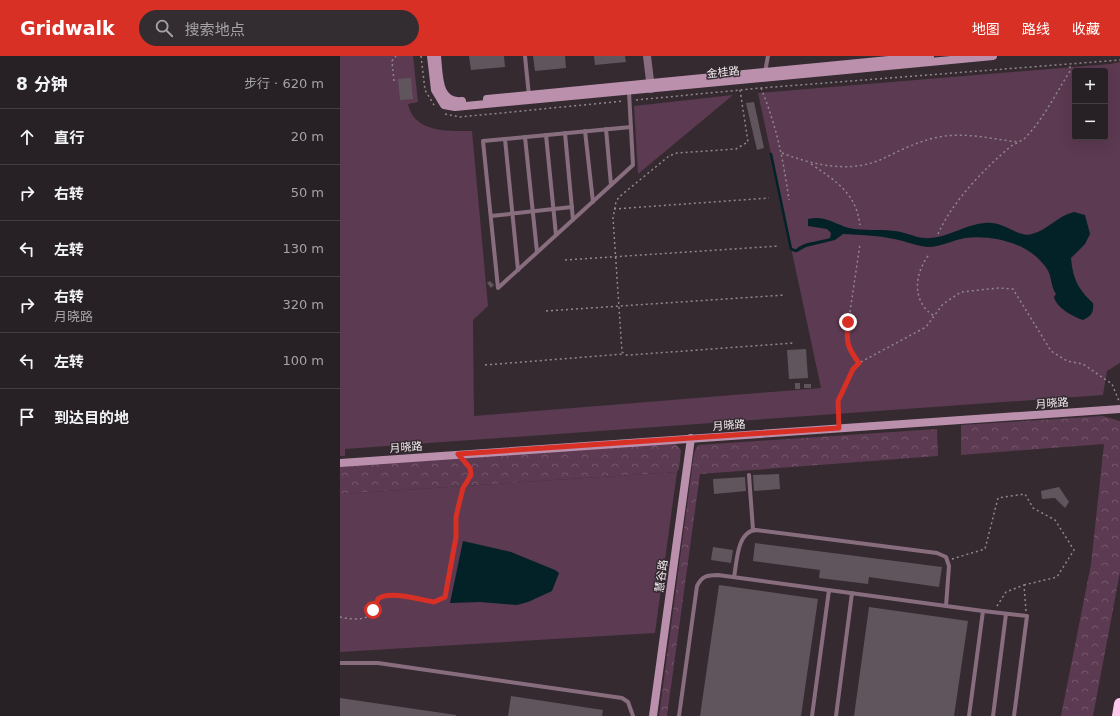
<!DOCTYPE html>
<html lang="zh">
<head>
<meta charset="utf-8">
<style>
  body { margin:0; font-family:"DejaVu Sans","Noto Sans SC",sans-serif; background:#332d31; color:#f1f3f6 }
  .controls { position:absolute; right:12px; top:12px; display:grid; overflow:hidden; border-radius:4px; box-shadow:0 4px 16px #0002 }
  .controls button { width:36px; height:36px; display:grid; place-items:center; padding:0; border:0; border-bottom:1px solid #433e41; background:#272024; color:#f1f3f6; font:20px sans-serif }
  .stop { position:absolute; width:12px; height:12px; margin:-9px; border:3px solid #d93025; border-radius:50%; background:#fff }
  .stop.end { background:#d93025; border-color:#fff; box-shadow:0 1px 4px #0008 }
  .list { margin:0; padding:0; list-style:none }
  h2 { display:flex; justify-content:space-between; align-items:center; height:52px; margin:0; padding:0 16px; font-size:17px }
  h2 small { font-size:13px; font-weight:400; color:#a4a3a6 }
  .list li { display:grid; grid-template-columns:26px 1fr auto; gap:12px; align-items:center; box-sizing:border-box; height:56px; padding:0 16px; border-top:1px solid #433e41 }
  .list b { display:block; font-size:15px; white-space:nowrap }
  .list p { margin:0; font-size:13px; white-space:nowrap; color:#a4a3a6 }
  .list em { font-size:13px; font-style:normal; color:#a4a3a6 }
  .icon { flex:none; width:22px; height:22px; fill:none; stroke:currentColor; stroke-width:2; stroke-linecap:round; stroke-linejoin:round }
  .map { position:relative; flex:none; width:780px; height:660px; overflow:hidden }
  header { display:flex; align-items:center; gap:24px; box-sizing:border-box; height:56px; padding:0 20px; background:#d93025; color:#fff }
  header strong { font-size:19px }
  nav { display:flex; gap:22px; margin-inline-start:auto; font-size:14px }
  .search { width:280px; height:36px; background:#332d31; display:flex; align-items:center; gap:10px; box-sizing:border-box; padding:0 14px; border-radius:22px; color:#a4a3a6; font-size:15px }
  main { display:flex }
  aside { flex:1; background:#272024 }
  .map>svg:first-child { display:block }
</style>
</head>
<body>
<header>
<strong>Gridwalk</strong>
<div class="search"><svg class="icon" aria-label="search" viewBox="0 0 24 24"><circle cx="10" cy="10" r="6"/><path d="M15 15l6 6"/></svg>搜索地点</div>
<nav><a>地图</a><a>路线</a><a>收藏</a></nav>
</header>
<main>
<aside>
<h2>8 分钟<small>步行 · 620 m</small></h2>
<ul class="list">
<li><svg class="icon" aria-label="ahead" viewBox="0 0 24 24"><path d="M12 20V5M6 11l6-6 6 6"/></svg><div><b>直行</b></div><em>20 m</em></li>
<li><svg class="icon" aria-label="right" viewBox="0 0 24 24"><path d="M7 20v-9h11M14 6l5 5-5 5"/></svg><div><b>右转</b></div><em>50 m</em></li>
<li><svg class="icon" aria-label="left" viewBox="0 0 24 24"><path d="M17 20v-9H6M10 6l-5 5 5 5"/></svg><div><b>左转</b></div><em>130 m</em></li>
<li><svg class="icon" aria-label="right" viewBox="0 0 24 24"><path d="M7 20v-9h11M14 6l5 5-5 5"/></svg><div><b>右转</b><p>月晓路</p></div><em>320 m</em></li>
<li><svg class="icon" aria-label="left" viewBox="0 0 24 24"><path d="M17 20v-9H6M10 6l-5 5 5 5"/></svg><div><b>左转</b></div><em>100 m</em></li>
<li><svg class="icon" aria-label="arrive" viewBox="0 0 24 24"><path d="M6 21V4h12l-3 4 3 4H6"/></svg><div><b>到达目的地</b></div></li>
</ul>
</aside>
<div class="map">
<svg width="780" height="660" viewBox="0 0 780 660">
  <defs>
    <pattern id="forest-crowns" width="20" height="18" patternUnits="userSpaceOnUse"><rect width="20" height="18" fill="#5c3a51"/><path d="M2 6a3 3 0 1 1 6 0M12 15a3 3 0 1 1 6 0" fill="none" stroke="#74576a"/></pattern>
  </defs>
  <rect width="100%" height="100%" fill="#342a30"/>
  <g fill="#5c3a51" fill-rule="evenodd">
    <path d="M0,0H73L78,46L68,48C74,77 108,75 132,75L148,250L133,264L134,360L481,332L418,37L770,8L780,6V307L767,315L763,339L5,393V400H0ZM735,15H765V81H735Z"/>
    <polygon points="393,39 298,118 294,50"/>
    <polygon points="337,416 315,577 0,596 0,438"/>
  </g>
  <g fill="url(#forest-crowns)">
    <polygon points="763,360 780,365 780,516 753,660 721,660 751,508 764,388 621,399 621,369"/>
    <polygon points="597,373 598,400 360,418 327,660 319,660 354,397 358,389"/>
    <polygon points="334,386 341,394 339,413 337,416 0,438 0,410"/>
  </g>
  <g fill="#032228">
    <path d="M734,156L745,159L750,178L745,188L731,202C733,223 738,233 753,247C754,257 751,260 743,264C733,261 716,251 714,241L716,238C710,229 712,220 707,213C691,188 654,178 625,182C614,184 602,190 590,191C578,191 566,185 554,183C537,179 520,179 503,178L495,184L466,191L457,196L455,194C464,185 478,186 490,182L491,177L487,173L468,170V163C484,159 495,168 509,172C523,175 540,173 555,175C565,176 574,181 584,182C608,184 628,165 652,167C666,168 680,182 692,178C708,174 717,160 734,156Z"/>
    <polygon points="123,485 171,496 215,514 219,517 212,535 188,546 177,549 140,546 110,547"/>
  </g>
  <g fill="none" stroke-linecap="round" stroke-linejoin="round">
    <polyline stroke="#032228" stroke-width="2.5" points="431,98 451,193 456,195"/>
  </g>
  <g fill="#61555d">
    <polygon points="129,0 164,0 165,11 131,14"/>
    <polygon points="193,0 225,0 226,12 195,15"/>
    <polygon points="254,0 285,0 286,6 255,9"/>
    <polygon points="71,22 73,43 60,44 58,23"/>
    <polygon points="414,46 424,92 417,94 406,47"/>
    <polygon points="150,225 154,229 151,232 147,227"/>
    <polygon points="466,293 468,322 449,323 447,294"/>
    <rect x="455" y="327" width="5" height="6"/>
    <rect x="464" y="328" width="7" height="4"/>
    <polygon points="439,418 440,433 414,435 413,419"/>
    <polygon points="405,421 406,435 374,438 373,423"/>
    <polygon points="719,431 729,446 725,452 715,442 702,443 701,435"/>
    <polygon points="415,487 602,511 599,531 529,521 528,528 479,522 480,514 413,505"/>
    <polygon points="373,491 393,494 391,507 371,504"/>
    <polygon points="379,529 478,543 461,660 360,660"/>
    <polygon points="529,551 628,565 614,660 514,660"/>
    <polygon points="171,640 263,654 262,660 168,660"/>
    <polygon points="0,642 116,659 116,660 0,660"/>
  </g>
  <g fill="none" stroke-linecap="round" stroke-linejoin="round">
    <g stroke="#91888d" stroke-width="1.5" stroke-dasharray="2 3" stroke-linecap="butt">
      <polyline points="81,0 85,34 94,49"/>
      <polyline points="54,25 52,5 56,0"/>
      <path d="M421,32C437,72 443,102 449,144"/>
      <polyline points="400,34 408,86 396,93 337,97 329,100 279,141 276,146 273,162 282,296 286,299 290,299 453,287"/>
      <polyline points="296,44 421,32 780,4"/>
      <polyline points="105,58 120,61 284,45"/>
      <path d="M442,97C473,109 508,117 540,104C559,95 578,85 599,81C626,76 652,83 678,86"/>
      <path d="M471,108C496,125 516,137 520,169"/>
      <polyline points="274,153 429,142"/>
      <path d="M598,178C612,146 644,113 670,91C675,87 681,86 686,81C704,62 716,37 730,15V9"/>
      <path d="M588,200C574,219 572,246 594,260"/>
      <polyline points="225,204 439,190"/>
      <polyline points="206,255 445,239"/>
      <polyline points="519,307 509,294 506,283 520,188"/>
      <polyline points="145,309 284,298"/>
      <polyline points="499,364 498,345 513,313 519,307 586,271 603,248 621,236 659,232 673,233 711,295 727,305 743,308 772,328 779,345"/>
      <polyline points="612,503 645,493 658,442 685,438 693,452 715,464 734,494 717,521 684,529"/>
      <polyline points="657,550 666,536 684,529 686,555"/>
      <path d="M0,561C7,563 26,565 31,558C34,553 36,548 38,543L45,540H51L83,543L94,546L101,545L105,541L116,481L117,461L119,448L123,432L131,419L130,412L124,406"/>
    </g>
    <g stroke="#886d7f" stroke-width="4">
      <polyline points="185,0 189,40"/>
      <polyline points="425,16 428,0"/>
      <polyline points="289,36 293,109 158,232 143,85 291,71"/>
      <polyline points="266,73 271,129"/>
      <polyline points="245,75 253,146"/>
      <polyline points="225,77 233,164"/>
      <polyline points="206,79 216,179"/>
      <polyline points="185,81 197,196"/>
      <polyline points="165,83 178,214"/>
      <polyline points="151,160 232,151"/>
      <polyline points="409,419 413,474"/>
      <path d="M394,521C397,506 397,475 416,474L597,497L606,501L609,510L606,550"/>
      <polyline points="643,555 687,560 674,660"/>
      <polyline points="0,607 38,607 282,642 288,646 293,660"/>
      <path d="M339,660L357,530C362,520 367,519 378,519L643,555L629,660"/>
      <polyline points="472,660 489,534"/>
      <polyline points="496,660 512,537"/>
      <polyline points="653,660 666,558"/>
    </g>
    <polyline stroke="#886d7f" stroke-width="8" points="307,0 311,33"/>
    <g stroke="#bb90ad" stroke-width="8">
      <polyline points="91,0 95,34 104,49 115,51 653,0"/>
      <path d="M97,0C99,18 97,48 122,45"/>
      <polyline points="147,43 590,0"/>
      <polyline points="0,407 780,353"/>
      <polyline points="313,660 351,382"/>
    </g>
    <polyline stroke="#ffc9ed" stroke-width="12" points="778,660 780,648"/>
  </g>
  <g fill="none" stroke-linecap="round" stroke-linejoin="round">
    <path stroke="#d93025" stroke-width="5" d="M33,554L38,543C49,534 81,544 94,546L105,541L116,481V461L119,448L123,432L131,419L130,412L118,398L499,372L498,345L513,313L519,307C507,291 506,286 508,266"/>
  </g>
  <g text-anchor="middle" stroke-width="3" stroke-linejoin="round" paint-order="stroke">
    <g font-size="11" fill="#f4edf1" stroke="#342a30">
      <text transform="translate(383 16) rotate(-6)" y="4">金桂路</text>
      <text transform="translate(712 347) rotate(-4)" y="4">月晓路</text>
      <text transform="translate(389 369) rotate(-4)" y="4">月晓路</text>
      <text transform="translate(66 391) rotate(-4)" y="4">月晓路</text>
      <text transform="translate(321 520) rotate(-82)" y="4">慧谷路</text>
    </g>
  </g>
</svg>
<div class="controls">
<button>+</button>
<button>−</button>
</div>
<div class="stop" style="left:33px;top:554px"></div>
<div class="stop end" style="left:508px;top:266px"></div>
</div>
</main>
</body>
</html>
